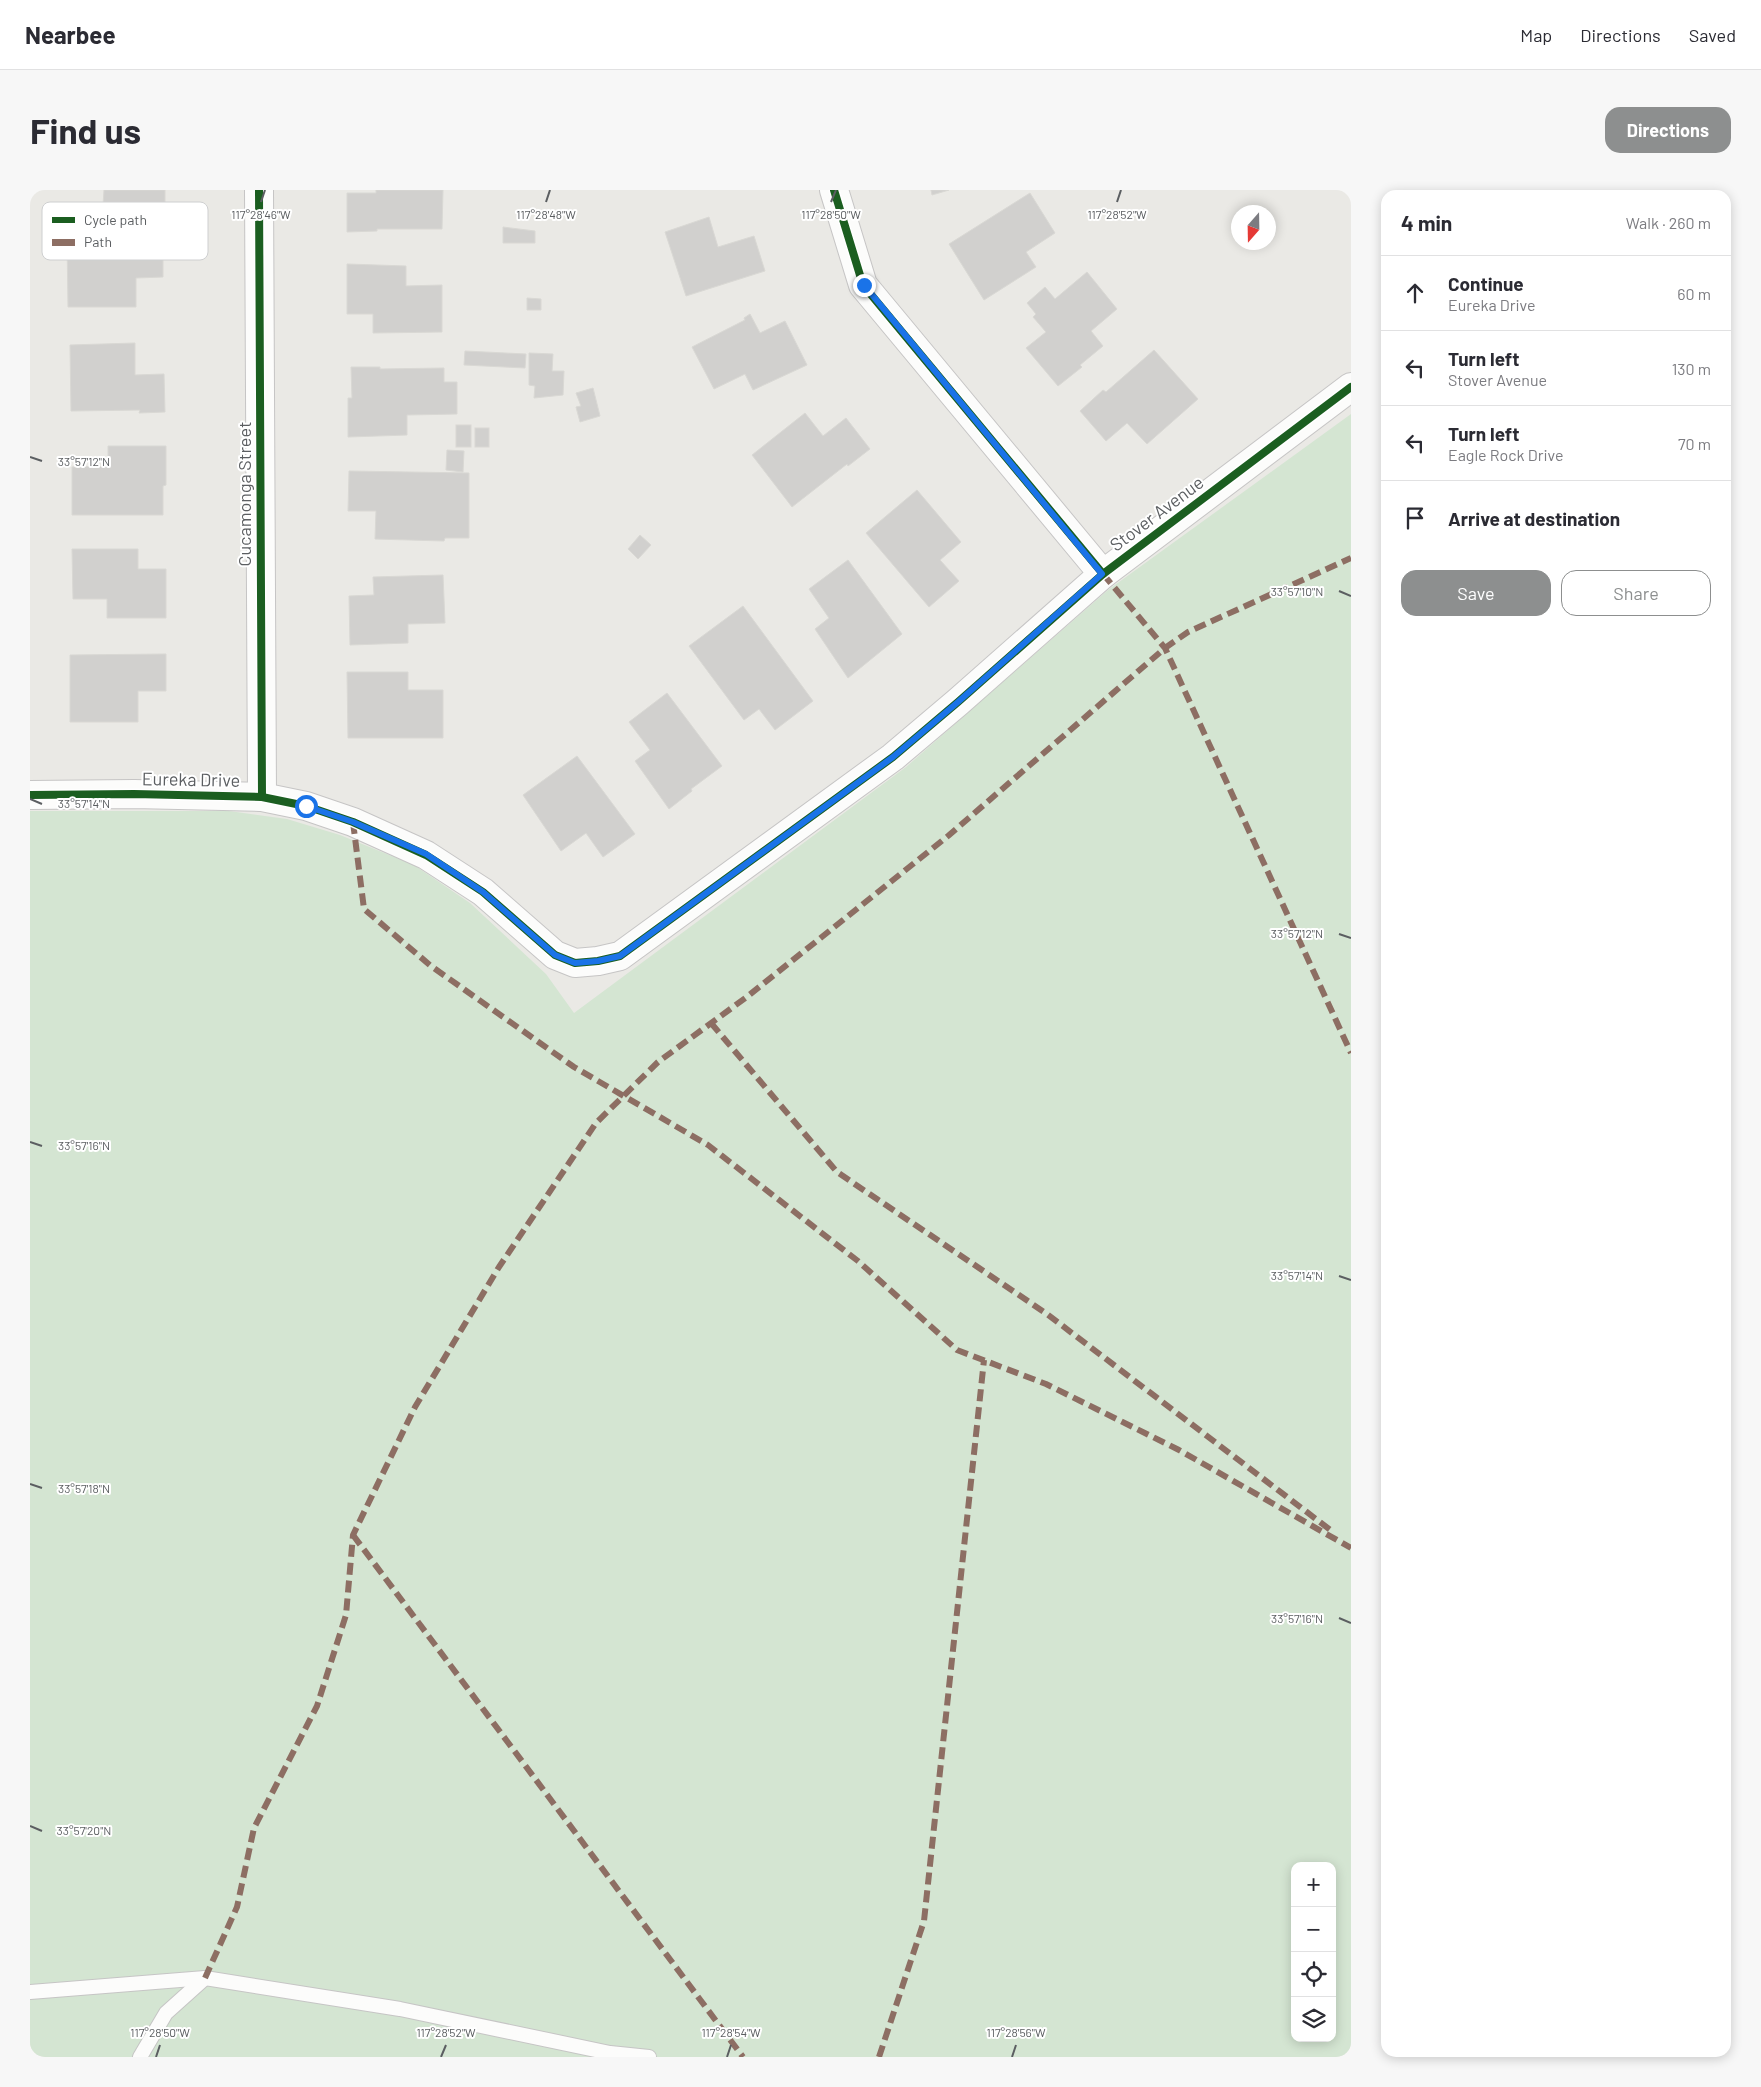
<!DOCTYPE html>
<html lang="en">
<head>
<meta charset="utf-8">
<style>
  body { margin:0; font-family:Barlow,sans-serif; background:#f7f7f7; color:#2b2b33 }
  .controls { position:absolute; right:15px; bottom:15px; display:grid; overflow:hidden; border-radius:10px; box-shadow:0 2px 12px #0003 }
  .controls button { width:45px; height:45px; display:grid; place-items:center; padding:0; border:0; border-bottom:1px solid #e1e1e2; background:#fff; color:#2b2b33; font:25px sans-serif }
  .compass { position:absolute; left:1201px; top:15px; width:45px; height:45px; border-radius:50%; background:#fff; box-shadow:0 2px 12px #0003; rotate:200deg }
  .stop { position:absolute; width:15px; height:15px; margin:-11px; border:4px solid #1a73e8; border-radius:50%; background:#fff }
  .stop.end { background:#1a73e8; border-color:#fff; box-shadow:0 1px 5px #0008 }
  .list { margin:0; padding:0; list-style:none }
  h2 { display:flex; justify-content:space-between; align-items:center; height:65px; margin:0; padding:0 20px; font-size:21px }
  h2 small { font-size:16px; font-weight:400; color:#7c7c81 }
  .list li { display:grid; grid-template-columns:32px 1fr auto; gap:15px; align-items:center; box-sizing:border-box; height:75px; padding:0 20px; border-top:1px solid #e1e1e2 }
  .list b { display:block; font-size:19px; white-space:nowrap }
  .list p { margin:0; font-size:16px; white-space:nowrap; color:#7c7c81 }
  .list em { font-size:16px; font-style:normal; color:#7c7c81 }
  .actions { display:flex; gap:10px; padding:15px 20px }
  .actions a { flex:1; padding:11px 0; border:1px solid #8d8f8f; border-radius:15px; text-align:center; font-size:18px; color:#8d8f8f }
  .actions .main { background:#8d8f8f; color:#fff }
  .icon { flex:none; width:28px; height:28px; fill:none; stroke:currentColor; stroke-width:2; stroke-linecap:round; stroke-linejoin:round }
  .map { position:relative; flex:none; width:1321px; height:1867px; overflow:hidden; border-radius:15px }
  header { display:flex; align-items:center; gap:30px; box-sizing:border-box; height:70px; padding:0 25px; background:#fff; border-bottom:1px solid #e1e1e2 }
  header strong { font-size:24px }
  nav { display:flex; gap:28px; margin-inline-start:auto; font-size:18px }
  .intro { display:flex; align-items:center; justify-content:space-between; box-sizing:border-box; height:120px; padding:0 30px }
  h1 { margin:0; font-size:35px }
  .button { padding:12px 22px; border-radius:15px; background:#8d8f8f; color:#fff; font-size:18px; font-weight:700 }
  main { display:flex; gap:30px; padding:0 30px }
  aside { flex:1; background:#fff; border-radius:15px; box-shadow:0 2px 12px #0003 }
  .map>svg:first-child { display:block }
</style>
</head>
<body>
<header>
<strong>Nearbee</strong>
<nav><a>Map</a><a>Directions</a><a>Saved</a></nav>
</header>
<div class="intro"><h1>Find us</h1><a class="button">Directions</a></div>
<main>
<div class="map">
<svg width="1321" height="1867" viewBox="0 0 1321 1867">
  <rect width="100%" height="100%" fill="#eae9e5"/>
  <path fill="#d4e5d2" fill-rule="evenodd" d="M1321,224V1867H0V621H199L257,629L310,645L384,675L440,713L516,784L544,823L876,577L1078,400ZM1265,1676H1302V1848H1265Z"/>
  <g fill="#d1d0ce" stroke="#d9d8d4">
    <polygon points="74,0 135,0 135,15 73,15"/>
    <polygon points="346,0 413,0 412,39 347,39 347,41 317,42 317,3 346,3"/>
    <polygon points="901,0 919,0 902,5"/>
    <polygon points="1000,3 1025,43 996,62 1006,77 954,110 919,54"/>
    <polygon points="679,27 688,57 724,46 735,81 656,106 635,42"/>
    <polygon points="473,37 505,41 505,53 473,53"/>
    <polygon points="133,49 133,87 106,88 106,117 38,117 37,50"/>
    <polygon points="317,74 376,76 376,96 412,95 412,142 343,143 343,124 317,124"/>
    <polygon points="1057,82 1087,119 1061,141 1073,156 1050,175 1052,177 1028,196 996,158 1016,142 1003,127 1006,124 997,113 1015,97 1025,109"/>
    <polygon points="497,108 511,109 511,120 497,120"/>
    <polygon points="720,124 730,143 755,131 777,175 723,200 715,184 684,199 662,157 715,130 714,128"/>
    <polygon points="105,153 105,185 134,184 135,222 109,223 110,220 41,221 40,155"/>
    <polygon points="1124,160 1168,209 1117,254 1097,233 1076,251 1050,221 1073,200 1076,202"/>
    <polygon points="435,161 496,164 495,178 434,175"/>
    <polygon points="499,163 523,164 522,181 534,181 533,205 504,208 505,196 499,195"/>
    <polygon points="321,177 350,177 350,179 414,178 414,192 427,192 427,224 377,225 377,245 318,247 318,208 322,208"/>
    <polygon points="563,198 570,226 550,232 546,217 551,216 546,203"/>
    <polygon points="775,223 793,246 816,228 840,259 818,276 817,274 762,317 722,265"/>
    <rect x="426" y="235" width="15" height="22"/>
    <rect x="445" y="238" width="14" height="19"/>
    <polygon points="78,256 136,256 136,295 133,296 133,325 42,325 42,277 78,276"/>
    <polygon points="417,260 434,261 433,282 416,280"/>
    <polygon points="319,281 439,283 439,348 415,348 414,351 345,349 346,321 318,321"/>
    <polygon points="887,300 931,352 910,370 929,391 899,417 836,343"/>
    <polygon points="610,345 621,355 608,369 598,359"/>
    <polygon points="42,359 108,359 108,379 136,379 136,428 77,428 77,409 43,409"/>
    <polygon points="818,370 872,444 818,488 785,439 799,428 779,399"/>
    <polygon points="413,385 415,433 378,434 378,453 320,455 319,406 344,405 343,387"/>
    <polygon points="713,416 783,511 745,540 729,519 714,530 659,456"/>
    <polygon points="136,464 136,501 108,501 108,532 40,532 40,465"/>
    <polygon points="317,482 378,482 378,500 413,500 413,548 318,548"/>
    <polygon points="637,503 692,576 661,599 662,601 639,619 605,571 620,560 599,532"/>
    <polygon points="547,566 605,644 573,667 556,643 531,661 493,605"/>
  </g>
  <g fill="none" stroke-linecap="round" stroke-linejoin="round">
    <g stroke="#c6c5c5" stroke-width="16">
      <g id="lane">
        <polyline points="0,1802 175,1788 370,1819 580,1863 619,1867"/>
        <polyline points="110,1867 136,1823 175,1788"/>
      </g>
    </g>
    <g stroke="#c6c5c5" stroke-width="30">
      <g id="street">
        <polyline points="229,0 232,607"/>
        <polyline points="804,0 833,95 1073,384"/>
        <polyline points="0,605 104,604 232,607 276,616 323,632 396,665 453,702 525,765 545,773 568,771 590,766 863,567 928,512 1073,384 1321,197"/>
      </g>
    </g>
    <use href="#lane" stroke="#fcfcfb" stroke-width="14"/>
    <use href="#street" stroke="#fcfcfb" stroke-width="28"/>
    <g stroke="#8d6e63" stroke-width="6" stroke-dasharray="12 6" stroke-linecap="butt">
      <polyline points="1073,384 1135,458 1321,863"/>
      <polyline points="323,632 334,719 401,776 544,877 678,955 828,1071 927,1160 1016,1194 1149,1260 1321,1358"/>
      <polyline points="681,833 807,982 1017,1124 1303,1342"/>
      <polyline points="323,1345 713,1867"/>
      <polyline points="175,1788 207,1717 224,1638 287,1516 316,1425 323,1345 385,1217 469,1077 566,933 628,872 718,806 918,646 1135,458 1158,442 1321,368"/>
      <polyline points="849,1867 894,1731 954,1170"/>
    </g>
    <g stroke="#fff" stroke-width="11">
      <g id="cycleway">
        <polyline points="229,0 232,607"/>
        <polyline points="804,0 833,95 1073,384"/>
        <polyline points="0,605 104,604 232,607 276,616 323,632 396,665 453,702 525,765 545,773 568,771 590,766 863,567 928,512 1073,384 1321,197"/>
      </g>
    </g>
    <use href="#cycleway" stroke="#1b5e20" stroke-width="8"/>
  </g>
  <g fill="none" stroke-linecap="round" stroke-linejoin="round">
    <polyline stroke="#1a73e8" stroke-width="6" points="276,616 323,632 396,664 453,702 525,765 545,773 568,771 590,766 863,567 928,512 1072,384 834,95"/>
  </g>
  <path fill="none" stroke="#5b5e61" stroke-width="2" d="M231,12L235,0M516,12L520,0M801,12L806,0M1087,12L1091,0M0,267L12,271M1309,401L1321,406M0,609L12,614M1309,744L1321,748M0,952L12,956M1309,1086L1321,1090M0,1294L12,1298M1309,1428L1321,1433M0,1636L12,1641M126,1867L130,1855M411,1867L416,1855M697,1867L701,1855M982,1867L986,1855"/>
  <g text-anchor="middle" stroke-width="4" stroke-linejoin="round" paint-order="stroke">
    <g font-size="18" fill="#5b5e61" stroke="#fff">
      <text transform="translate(215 304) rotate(-90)" y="6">Cucamonga Street</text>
      <text transform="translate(1127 324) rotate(-37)" y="6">Stover Avenue</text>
      <text transform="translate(161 590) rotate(1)" y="6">Eureka Drive</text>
    </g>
  </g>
  <rect x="12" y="12" width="166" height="58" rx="8" fill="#fff" stroke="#cecfd0" stroke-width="1"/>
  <rect x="22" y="27" width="23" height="6" fill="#1b5e20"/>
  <rect x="22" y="49" width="23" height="7" fill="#8d6e63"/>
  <g font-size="14" fill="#5b5e61">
    <text x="54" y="35">Cycle path</text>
    <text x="54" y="57">Path</text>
  </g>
  <g font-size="12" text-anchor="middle" fill="#5b5e61" stroke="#fff" stroke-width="4" stroke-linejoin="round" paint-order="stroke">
    <text x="231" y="29">117°28'46"W</text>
    <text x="516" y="29">117°28'48"W</text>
    <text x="801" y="29">117°28'50"W</text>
    <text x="1087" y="29">117°28'52"W</text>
    <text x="54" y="276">33°57'12"N</text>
    <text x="1267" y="406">33°57'10"N</text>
    <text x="54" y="618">33°57'14"N</text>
    <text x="1267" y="748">33°57'12"N</text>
    <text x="54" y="960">33°57'16"N</text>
    <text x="1267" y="1090">33°57'14"N</text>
    <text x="54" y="1303">33°57'18"N</text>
    <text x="1267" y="1433">33°57'16"N</text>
    <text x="54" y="1645">33°57'20"N</text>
    <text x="130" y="1847">117°28'50"W</text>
    <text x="416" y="1847">117°28'52"W</text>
    <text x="701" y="1847">117°28'54"W</text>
    <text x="986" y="1847">117°28'56"W</text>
  </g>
</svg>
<div class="controls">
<button>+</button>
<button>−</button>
<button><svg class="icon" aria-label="locate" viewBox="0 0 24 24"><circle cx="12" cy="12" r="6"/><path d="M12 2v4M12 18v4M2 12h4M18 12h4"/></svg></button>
<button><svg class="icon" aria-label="layers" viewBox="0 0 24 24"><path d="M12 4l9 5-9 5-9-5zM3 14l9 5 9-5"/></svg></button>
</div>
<svg class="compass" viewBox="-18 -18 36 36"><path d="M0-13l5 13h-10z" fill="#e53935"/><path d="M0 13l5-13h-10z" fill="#7c7c81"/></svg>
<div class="stop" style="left:276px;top:616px"></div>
<div class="stop end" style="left:834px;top:95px"></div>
</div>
<aside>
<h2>4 min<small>Walk · 260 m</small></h2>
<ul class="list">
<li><svg class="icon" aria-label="ahead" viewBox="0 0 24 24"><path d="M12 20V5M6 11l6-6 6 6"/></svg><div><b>Continue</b><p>Eureka Drive</p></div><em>60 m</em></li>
<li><svg class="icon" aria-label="left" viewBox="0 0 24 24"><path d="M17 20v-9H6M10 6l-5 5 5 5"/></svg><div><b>Turn left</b><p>Stover Avenue</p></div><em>130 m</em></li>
<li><svg class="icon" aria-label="left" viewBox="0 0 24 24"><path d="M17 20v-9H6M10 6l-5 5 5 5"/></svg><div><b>Turn left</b><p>Eagle Rock Drive</p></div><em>70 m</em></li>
<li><svg class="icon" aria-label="arrive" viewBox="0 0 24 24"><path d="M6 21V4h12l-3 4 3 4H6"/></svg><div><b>Arrive at destination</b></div></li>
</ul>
<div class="actions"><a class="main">Save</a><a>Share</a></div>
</aside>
</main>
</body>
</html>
